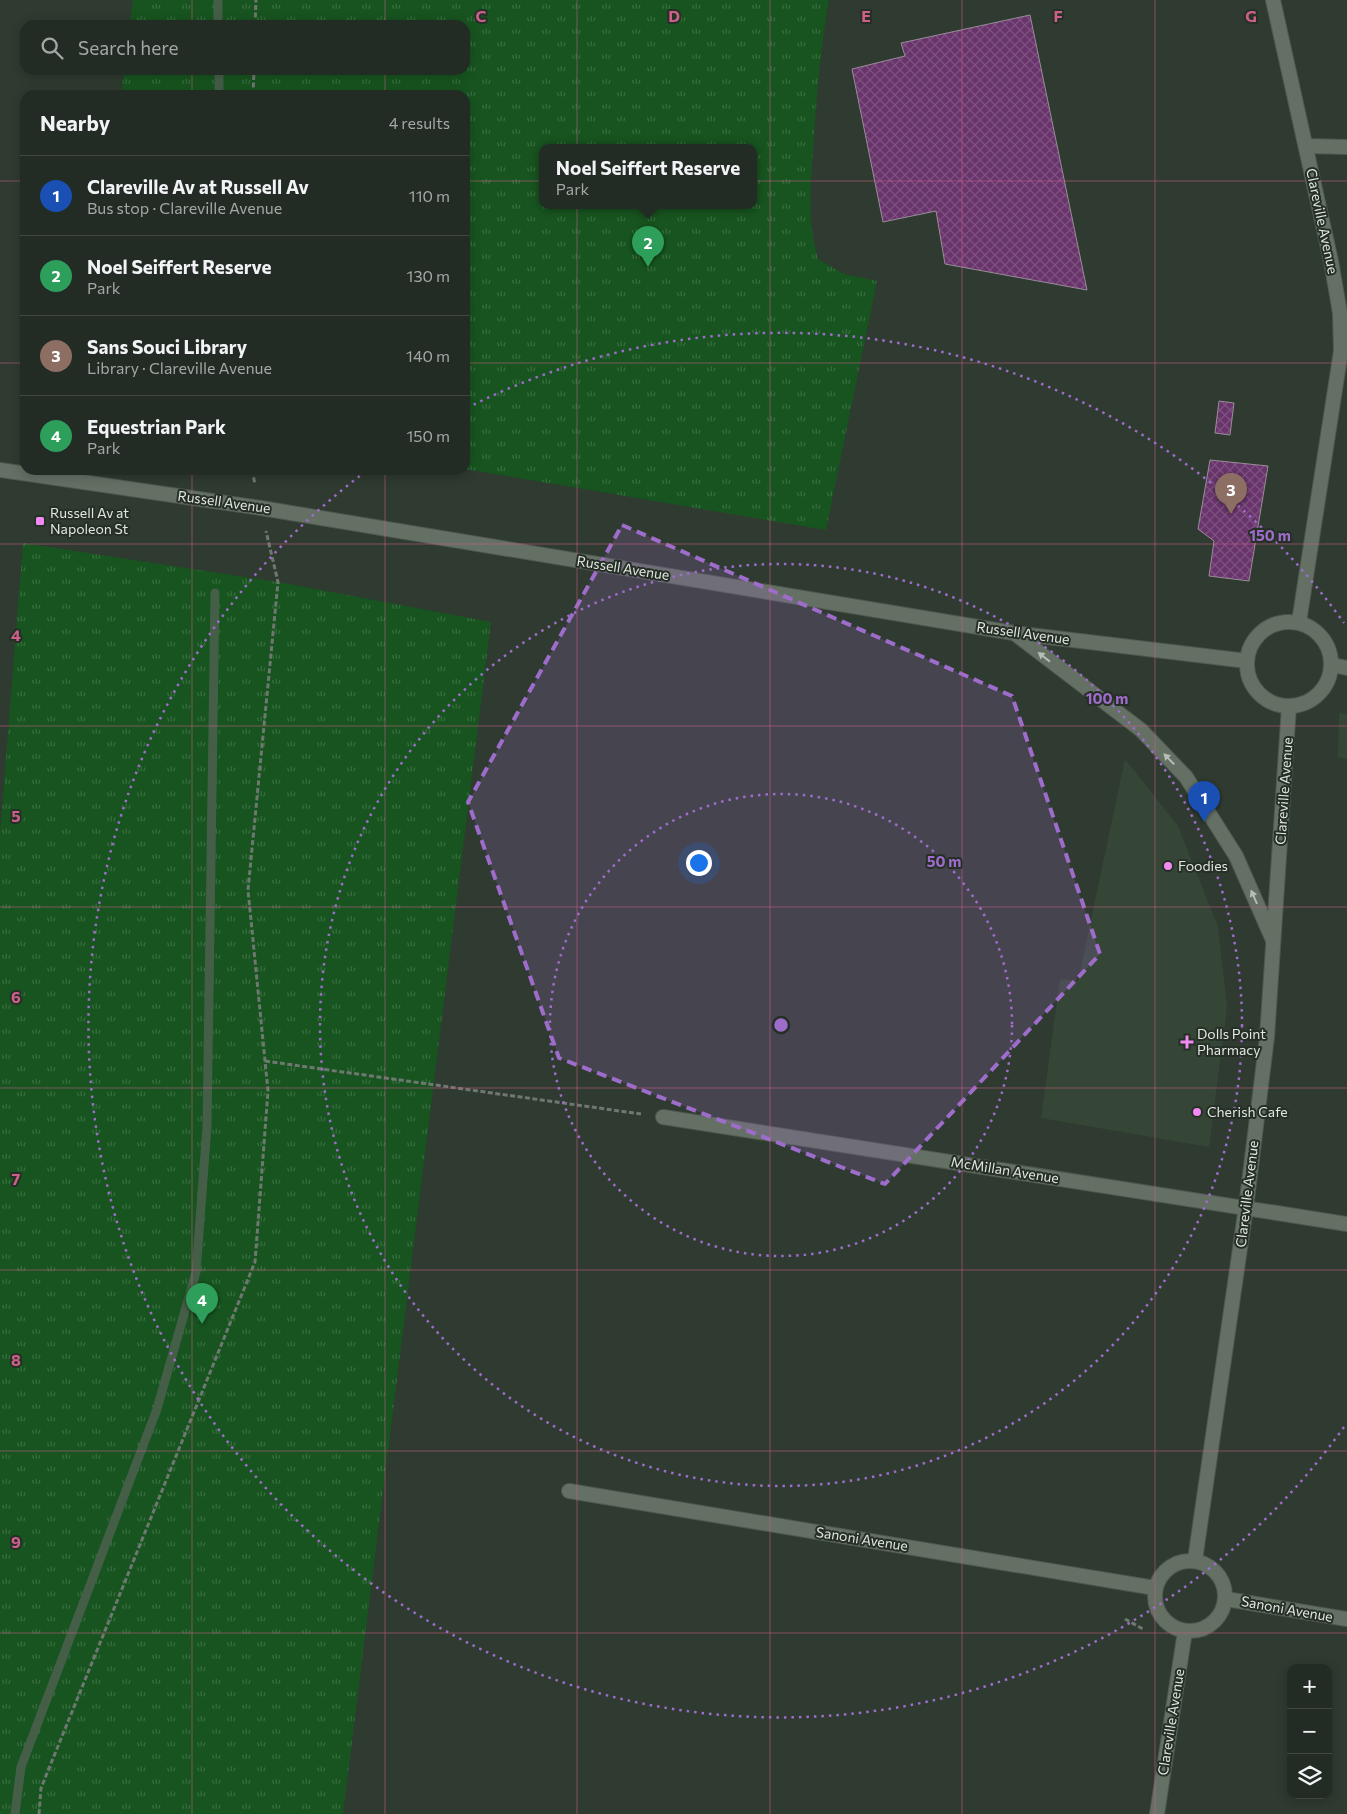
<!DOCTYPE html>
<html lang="en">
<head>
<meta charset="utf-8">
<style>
  body { margin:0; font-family:Commissioner,sans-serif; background:#2b342c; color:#f1f3f6 }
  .controls { position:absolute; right:15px; bottom:15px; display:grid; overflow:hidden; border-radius:10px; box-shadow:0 2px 12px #0003 }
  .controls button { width:45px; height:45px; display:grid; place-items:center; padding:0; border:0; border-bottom:1px solid #404841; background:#232c24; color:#f1f3f6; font:25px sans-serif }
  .you { position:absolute; left:698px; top:862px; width:18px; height:18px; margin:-12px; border:4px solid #fff; border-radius:50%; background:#1a73e8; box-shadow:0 0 0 8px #1a73e833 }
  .badge { display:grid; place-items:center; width:32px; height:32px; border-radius:50%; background:#d93025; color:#fff; font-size:16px; font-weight:700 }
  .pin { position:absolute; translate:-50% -41px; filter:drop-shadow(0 1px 2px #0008) }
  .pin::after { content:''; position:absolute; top:26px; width:18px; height:15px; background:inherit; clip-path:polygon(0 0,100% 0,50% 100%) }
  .popup { position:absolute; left:539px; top:144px; width:218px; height:65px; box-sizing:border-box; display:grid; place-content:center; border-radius:10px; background:#232c24; filter:drop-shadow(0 1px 4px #0005); font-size:16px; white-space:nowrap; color:#a3a7a6 }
  .popup b { font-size:19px; color:#f1f3f6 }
  .popup::after { content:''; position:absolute; left:50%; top:100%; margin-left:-10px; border:10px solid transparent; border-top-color:#232c24 }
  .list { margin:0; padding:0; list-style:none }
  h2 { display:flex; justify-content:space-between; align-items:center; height:65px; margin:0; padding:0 20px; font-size:21px }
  h2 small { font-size:16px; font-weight:400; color:#a3a7a6 }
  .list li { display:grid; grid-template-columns:32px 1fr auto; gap:15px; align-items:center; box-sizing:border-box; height:80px; padding:0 20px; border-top:1px solid #404841 }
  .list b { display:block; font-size:19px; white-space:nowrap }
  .list p { margin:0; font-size:16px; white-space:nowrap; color:#a3a7a6 }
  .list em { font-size:16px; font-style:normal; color:#a3a7a6 }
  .icon { flex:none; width:28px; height:28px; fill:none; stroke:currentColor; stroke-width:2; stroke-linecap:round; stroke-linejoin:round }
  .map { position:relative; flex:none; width:1347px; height:1814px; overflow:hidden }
  .search { position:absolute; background:#232c24; box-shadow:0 2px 12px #0003; left:20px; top:20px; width:450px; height:55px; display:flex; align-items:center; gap:12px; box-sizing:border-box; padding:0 18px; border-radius:15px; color:#a3a7a6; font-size:19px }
  .panel { position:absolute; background:#232c24; box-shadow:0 2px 12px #0003; left:20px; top:90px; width:450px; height:385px; border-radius:15px }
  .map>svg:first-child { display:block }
</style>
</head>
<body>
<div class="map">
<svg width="1347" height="1814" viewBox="0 0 1347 1814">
  <defs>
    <pattern id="grass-tufts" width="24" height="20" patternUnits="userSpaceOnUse" patternTransform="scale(1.25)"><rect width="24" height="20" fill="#17541f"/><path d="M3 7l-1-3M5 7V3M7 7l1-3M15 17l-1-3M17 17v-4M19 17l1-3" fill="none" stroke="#386d3f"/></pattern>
    <pattern id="building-cross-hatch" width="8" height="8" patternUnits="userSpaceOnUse" patternTransform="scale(1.25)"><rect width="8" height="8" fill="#69346b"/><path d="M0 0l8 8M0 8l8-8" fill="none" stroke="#7e5180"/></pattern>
  </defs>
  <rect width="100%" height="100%" fill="#2f3a30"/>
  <g fill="#364636">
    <polygon points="1339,713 1347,714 1347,759 1338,757"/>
    <polygon points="1125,759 1178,826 1218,927 1227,1007 1209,1147 1041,1118 1060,979 1078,981"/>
  </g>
  <g fill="url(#grass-tufts)" fill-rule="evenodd">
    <path d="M133,0H829C821,46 817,91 814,137C811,180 806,217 818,259L844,274L877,281L826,530L465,469V95H121L124,70H465V25H130ZM543,148H753V206H543Z"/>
    <polygon points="23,543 278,582 491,622 343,1814 0,1814 0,834"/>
  </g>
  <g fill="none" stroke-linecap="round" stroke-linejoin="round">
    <g stroke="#455e48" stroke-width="9">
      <polyline points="218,0 218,25"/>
      <polyline points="219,70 219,95"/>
      <polyline points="15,1814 21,1767 157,1409 196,1272 207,1127 215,593"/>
    </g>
  </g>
  <g fill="url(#building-cross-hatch)" stroke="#998d99">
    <polygon points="1030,15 1087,290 945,264 936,211 883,222 852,69 905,56 901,43"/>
    <polygon points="1219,401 1234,403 1230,435 1215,433"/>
    <polygon points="1210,460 1268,466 1249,581 1209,576 1214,541 1198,529"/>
  </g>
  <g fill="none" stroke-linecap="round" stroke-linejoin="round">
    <g stroke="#4f584f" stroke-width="16">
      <g id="minor">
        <polyline points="1307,146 1347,147"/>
        <polyline points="663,1117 1347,1224"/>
        <polyline points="569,1491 1155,1588"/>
        <polyline points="1226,1599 1347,1619"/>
      </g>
    </g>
    <g stroke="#4f584f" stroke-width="16">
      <g id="tertiary">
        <polyline points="1273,0 1331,261 1340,313 1341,351 1299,622"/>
        <polyline points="0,470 261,508 1014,633 1247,661"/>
        <circle cx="1289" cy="664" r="42"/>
        <polyline points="1014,633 1141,730 1186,777 1236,856 1272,938"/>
        <polyline points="1332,665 1347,668"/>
        <polyline points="1195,1560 1246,1207 1267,1037 1289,706"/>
        <circle cx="1190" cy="1596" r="35"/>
        <polyline points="1157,1814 1185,1631"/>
      </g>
    </g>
    <g stroke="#6f7870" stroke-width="3" stroke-dasharray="5 2.5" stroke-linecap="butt">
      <polyline points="255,25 256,0"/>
      <polyline points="253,95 254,70"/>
      <polyline points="252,470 255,484"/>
      <polyline points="265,1061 641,1114"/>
      <polyline points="1125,1619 1143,1629"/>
      <polyline points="39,1814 41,1788 255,1262 268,1091 248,890 278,582 266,531"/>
    </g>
    <use href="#minor" stroke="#657065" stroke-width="14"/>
    <use href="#tertiary" stroke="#657065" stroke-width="14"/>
  </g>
  <defs><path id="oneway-solid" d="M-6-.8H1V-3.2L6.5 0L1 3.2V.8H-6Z" transform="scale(1.25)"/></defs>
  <g fill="#b5bdb5">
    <use href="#oneway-solid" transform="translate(1044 657) rotate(-142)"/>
    <use href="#oneway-solid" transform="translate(1169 759) rotate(-134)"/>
    <use href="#oneway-solid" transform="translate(1254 897) rotate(-114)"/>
  </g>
  <path fill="#9e6dcb" fill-opacity="0.2" stroke="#9e6dcb" stroke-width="4" stroke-dasharray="10 6" stroke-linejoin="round" d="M622,525L1012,696L1100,954L885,1184L559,1058L468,802Z"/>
  <path fill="none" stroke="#cc608a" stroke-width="1" stroke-opacity="0.55" d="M192,0V25M385,0V25M577,0V1814M770,0V1814M962,0V1814M1155,0V1814M192,70V95M385,70V95M0,181H25M465,181H1347M0,363H25M465,363H1347M192,470V1814M385,470V1814M0,544H1347M0,726H1347M0,907H1347M0,1088H1347M0,1270H1347M0,1451H1347M0,1633H1347"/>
  <g fill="none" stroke="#9e6dcb" stroke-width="2.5" stroke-dasharray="2.5 5">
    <circle cx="781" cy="1025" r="231"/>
    <circle cx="781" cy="1025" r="461"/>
    <path d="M1344 1427A692 692 0 1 1 365 472M467 408A692 692 0 0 1 1344 623"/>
  </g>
  <g fill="#f18af4" stroke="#252f26" stroke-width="2">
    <rect x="35" y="516" width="10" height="10" rx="2.5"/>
    <circle cx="1168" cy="866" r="5"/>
    <path d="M1184.5 1034.5h5v5h5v5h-5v5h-5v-5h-5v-5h5z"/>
    <circle cx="1197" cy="1112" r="5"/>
  </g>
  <g text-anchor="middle" stroke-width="4" stroke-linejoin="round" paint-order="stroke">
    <g font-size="14" fill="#e0e6e0" stroke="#252f26">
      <text transform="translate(1322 221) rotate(78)" y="5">Clareville Avenue</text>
      <text transform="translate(224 502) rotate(8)" y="5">Russell Avenue</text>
      <text transform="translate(623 568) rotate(9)" y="5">Russell Avenue</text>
      <text transform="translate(1023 633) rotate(8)" y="5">Russell Avenue</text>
      <text transform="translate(1284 791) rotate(-86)" y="5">Clareville Avenue</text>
      <text transform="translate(1005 1170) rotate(9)" y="5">McMillan Avenue</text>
      <text transform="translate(1247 1194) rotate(-83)" y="5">Clareville Avenue</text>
      <text transform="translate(862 1539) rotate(9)" y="5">Sanoni Avenue</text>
      <text transform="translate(1287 1609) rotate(10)" y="5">Sanoni Avenue</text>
      <text transform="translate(1171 1722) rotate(-81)" y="5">Clareville Avenue</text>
    </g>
    <g font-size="14" fill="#e0e6e0" stroke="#252f26" text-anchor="start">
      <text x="50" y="518">Russell Av at<tspan x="50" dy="16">Napoleon St</tspan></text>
      <text x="1178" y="871">Foodies</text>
      <text x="1197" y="1039">Dolls Point<tspan x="1197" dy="16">Pharmacy</tspan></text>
      <text x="1207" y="1117">Cherish Cafe</text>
    </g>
  </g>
  <g font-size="16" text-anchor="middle" font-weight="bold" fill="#cc608a" stroke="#252f26" stroke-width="4" stroke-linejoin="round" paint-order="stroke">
    <text x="481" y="22">C</text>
    <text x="674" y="22">D</text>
    <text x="866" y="22">E</text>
    <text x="1058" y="22">F</text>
    <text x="1251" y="22">G</text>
    <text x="16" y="641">4</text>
    <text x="16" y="822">5</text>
    <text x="16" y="1003">6</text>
    <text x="16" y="1185">7</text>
    <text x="16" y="1366">8</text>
    <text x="16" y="1548">9</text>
  </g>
  <circle cx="781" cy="1025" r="8" fill="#9e6dcb" stroke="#252f26" stroke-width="2.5"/>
  <g font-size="15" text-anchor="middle" font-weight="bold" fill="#9e6dcb" stroke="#252f26" stroke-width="4" stroke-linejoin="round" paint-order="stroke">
    <text x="1270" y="541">150 m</text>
    <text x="1107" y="704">100 m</text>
    <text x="944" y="867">50 m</text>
  </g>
</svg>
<div class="controls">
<button>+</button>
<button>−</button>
<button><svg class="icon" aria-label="layers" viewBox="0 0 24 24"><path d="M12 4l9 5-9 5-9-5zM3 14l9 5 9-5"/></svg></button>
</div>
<div class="you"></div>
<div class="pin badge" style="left:1204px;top:822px;background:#1a4fb4">1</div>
<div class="pin badge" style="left:648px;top:267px;background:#2e9e5b">2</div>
<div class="popup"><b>Noel Seiffert Reserve</b>Park</div>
<div class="pin badge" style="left:1231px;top:514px;background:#8d6e63">3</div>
<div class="pin badge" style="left:202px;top:1324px;background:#2e9e5b">4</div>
<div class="search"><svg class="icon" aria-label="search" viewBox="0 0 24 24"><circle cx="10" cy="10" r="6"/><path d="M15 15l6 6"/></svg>Search here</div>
<section class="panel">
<h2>Nearby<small>4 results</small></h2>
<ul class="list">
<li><span class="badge" style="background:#1a4fb4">1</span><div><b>Clareville Av at Russell Av</b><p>Bus stop · Clareville Avenue</p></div><em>110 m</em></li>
<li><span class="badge" style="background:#2e9e5b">2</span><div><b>Noel Seiffert Reserve</b><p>Park</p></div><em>130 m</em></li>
<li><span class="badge" style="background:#8d6e63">3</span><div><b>Sans Souci Library</b><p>Library · Clareville Avenue</p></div><em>140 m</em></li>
<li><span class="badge" style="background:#2e9e5b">4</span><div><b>Equestrian Park</b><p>Park</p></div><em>150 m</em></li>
</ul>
</section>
</div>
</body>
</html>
